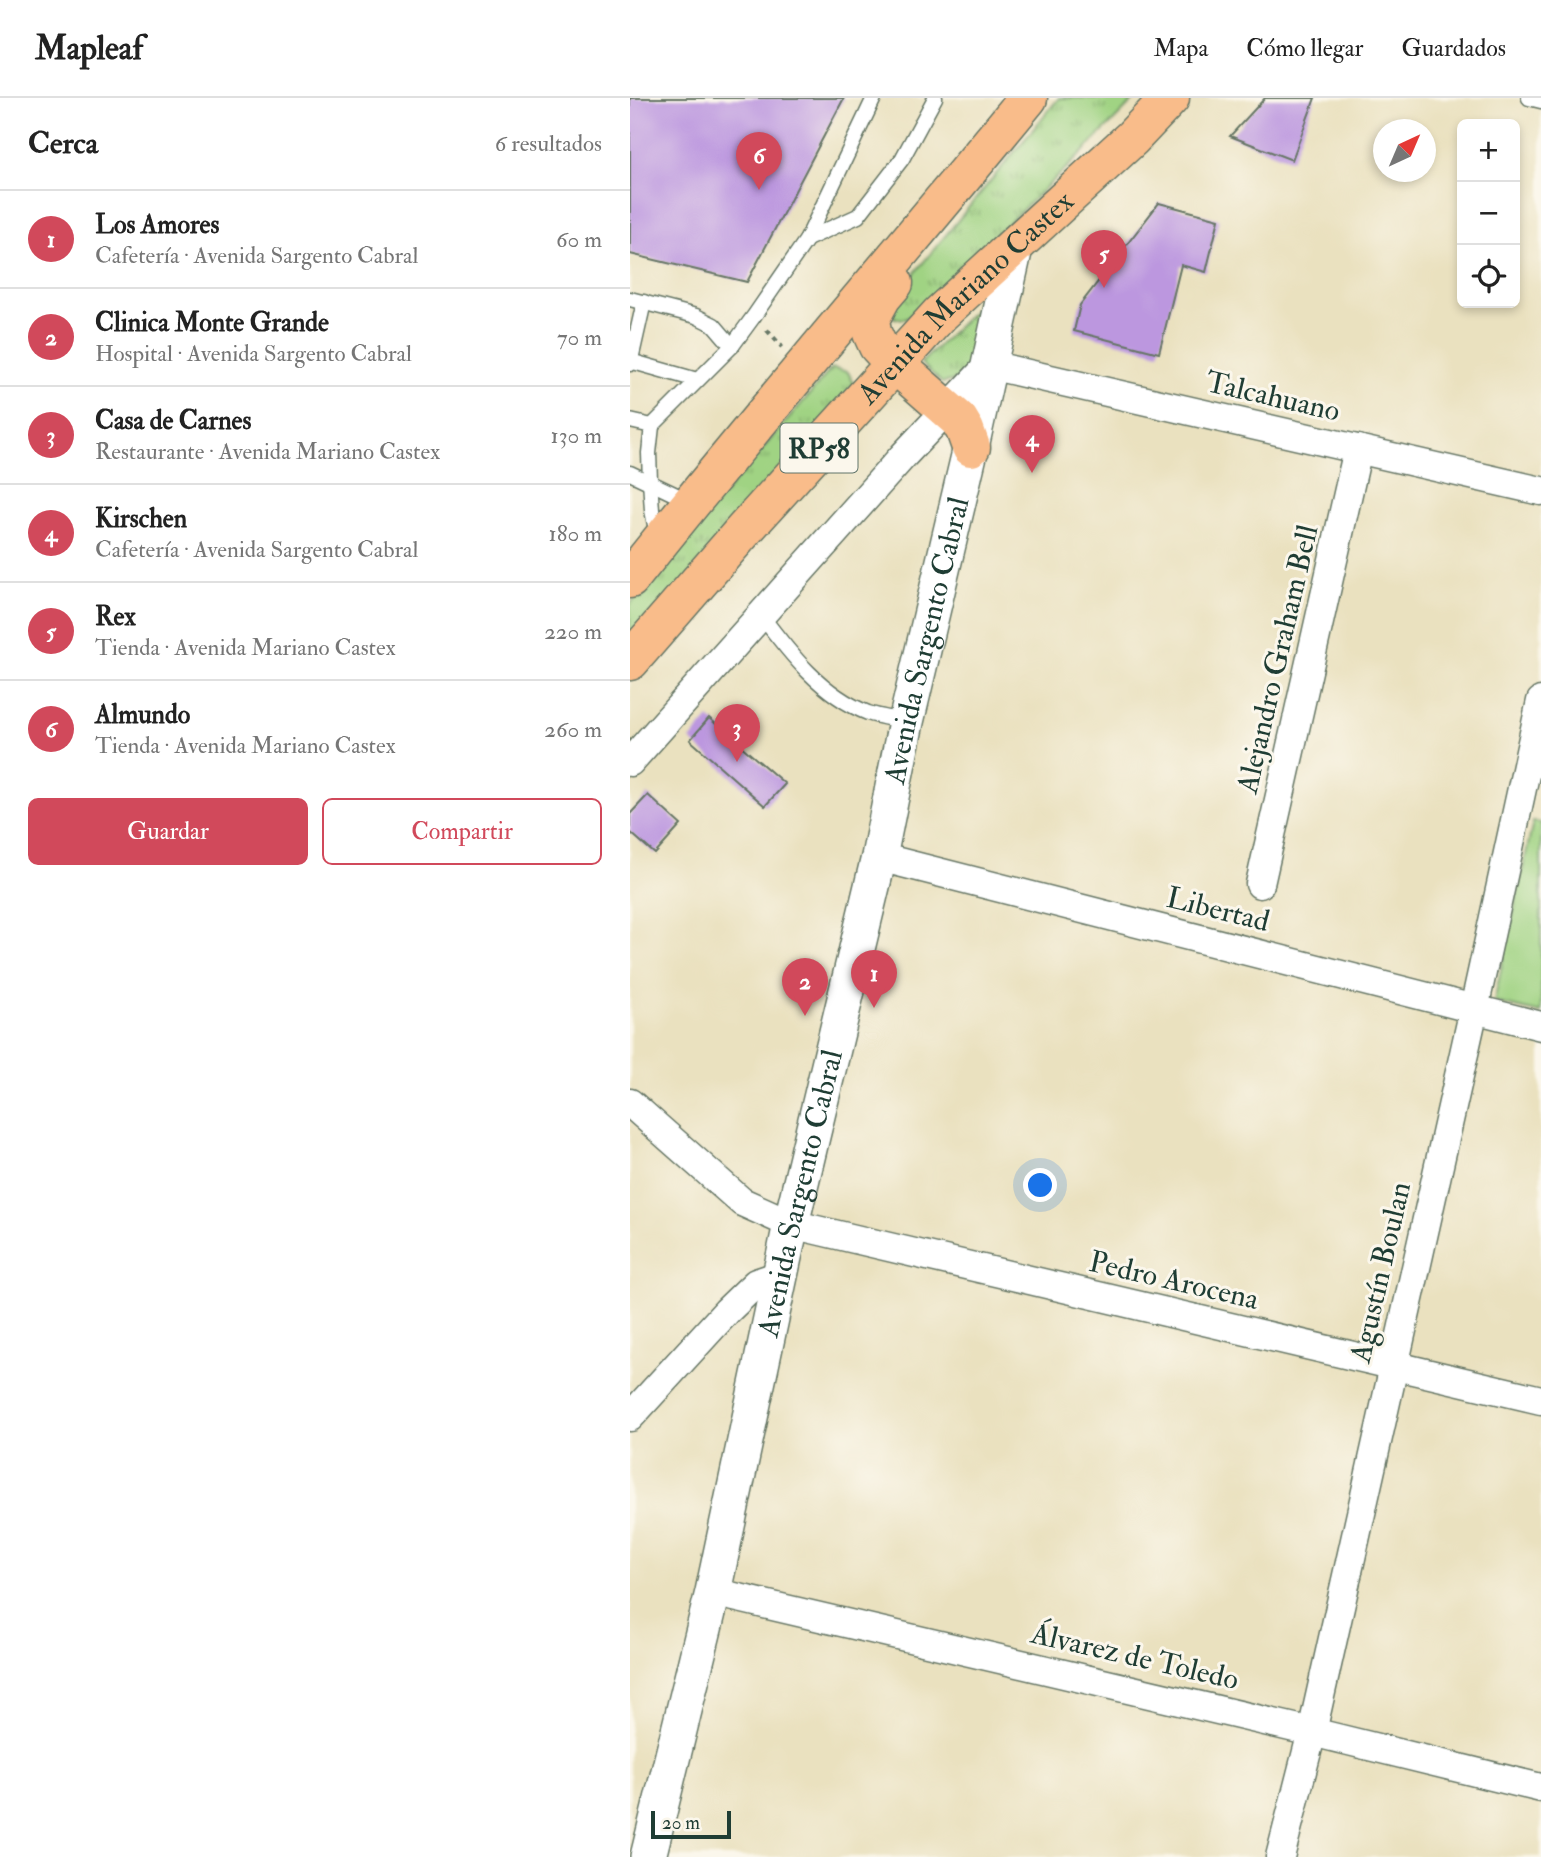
<!DOCTYPE html>
<html lang="es">
<head>
<meta charset="utf-8">
<style>
  body { margin:0; font-family:"IM FELL Double Pica",serif; background:#f6f6f6; color:#222 }
  .controls { position:absolute; right:21px; top:21px; display:grid; overflow:hidden; border-radius:10px; box-shadow:0 4px 10px #0003 }
  .controls button { width:63px; height:63px; display:grid; place-items:center; padding:0; border:0; border-bottom:2px solid #e0e0e0; background:#fff; color:#222; font:35px sans-serif }
  .compass { position:absolute; left:743px; top:21px; width:63px; height:63px; border-radius:50%; background:#fff; box-shadow:0 4px 10px #0003; rotate:44deg }
  .scale { position:absolute; left:21px; bottom:18px; width:80px; box-sizing:border-box; padding-left:7px; border:4px solid #1f3d34; border-top:0; font-size:19px; line-height:24px; white-space:nowrap; color:#1f3d34; -webkit-text-stroke:5px #fbf7ec; paint-order:stroke }
  .you { position:absolute; left:411px; top:1088px; width:24px; height:24px; margin:-18px; border:5px solid #fff; border-radius:50%; background:#1a73e8; box-shadow:0 0 0 10px #1a73e833 }
  .badge { display:grid; place-items:center; width:46px; height:46px; border-radius:50%; background:#d1495b; color:#fff; font-size:23px; font-weight:700 }
  .pin { position:absolute; translate:-50% -58px; filter:drop-shadow(0 2px 4px #0008) }
  .pin::after { content:''; position:absolute; top:37px; width:24px; height:21px; background:inherit; clip-path:polygon(0 0,100% 0,50% 100%) }
  .list { margin:0; padding:0; list-style:none }
  h2 { display:flex; justify-content:space-between; align-items:center; height:91px; margin:0; padding:0 28px; font-size:30px }
  h2 small { font-size:23px; font-weight:400; color:#767676 }
  .list li { display:grid; grid-template-columns:46px 1fr auto; gap:21px; align-items:center; box-sizing:border-box; height:98px; padding:0 28px; border-top:2px solid #e0e0e0 }
  .list b { display:block; font-size:26px; white-space:nowrap }
  .list p { margin:0; font-size:23px; white-space:nowrap; color:#767676 }
  .list em { font-size:23px; font-style:normal; color:#767676 }
  .actions { display:flex; gap:14px; padding:21px 28px }
  .actions a { flex:1; padding:16px 0; border:2px solid #d1495b; border-radius:10px; text-align:center; font-size:24px; color:#d1495b }
  .actions .main { background:#d1495b; color:#fff }
  .icon { flex:none; width:38px; height:38px; fill:none; stroke:currentColor; stroke-width:2; stroke-linecap:round; stroke-linejoin:round }
  .map { position:relative; flex:none; width:911px; height:1759px; overflow:hidden }
  header { display:flex; align-items:center; gap:42px; box-sizing:border-box; height:98px; padding:0 35px; background:#fff; border-bottom:2px solid #e0e0e0 }
  header strong { font-size:33px }
  nav { display:flex; gap:38px; margin-inline-start:auto; font-size:24px }
  main { display:flex }
  aside { flex:1; background:#fff }
  .map>svg:first-child { display:block }
</style>
</head>
<body>
<header>
<strong>Mapleaf</strong>
<nav><a>Mapa</a><a>Cómo llegar</a><a>Guardados</a></nav>
</header>
<main>
<aside>
<h2>Cerca<small>6 resultados</small></h2>
<ul class="list">
<li><span class="badge">1</span><div><b>Los Amores</b><p>Cafetería · Avenida Sargento Cabral</p></div><em>60 m</em></li>
<li><span class="badge">2</span><div><b>Clinica Monte Grande</b><p>Hospital · Avenida Sargento Cabral</p></div><em>70 m</em></li>
<li><span class="badge">3</span><div><b>Casa de Carnes</b><p>Restaurante · Avenida Mariano Castex</p></div><em>130 m</em></li>
<li><span class="badge">4</span><div><b>Kirschen</b><p>Cafetería · Avenida Sargento Cabral</p></div><em>180 m</em></li>
<li><span class="badge">5</span><div><b>Rex</b><p>Tienda · Avenida Mariano Castex</p></div><em>220 m</em></li>
<li><span class="badge">6</span><div><b>Almundo</b><p>Tienda · Avenida Mariano Castex</p></div><em>260 m</em></li>
</ul>
<div class="actions"><a class="main">Guardar</a><a>Compartir</a></div>
</aside>
<div class="map">
<svg width="911" height="1759" viewBox="0 0 911 1759">
  <defs>
    <pattern id="grass-tufts" width="24" height="20" patternUnits="userSpaceOnUse" patternTransform="scale(1.75)"><rect width="24" height="20" fill="#a0d383"/><path d="M3 7l-1-3M5 7V3M7 7l1-3M15 17l-1-3M17 17v-4M19 17l1-3" fill="none" stroke="#82ac6c"/></pattern>
  </defs>
  <rect width="100%" height="100%" fill="#fbf7ec"/>
  <filter id="ink" filterUnits="userSpaceOnUse"><feTurbulence type="fractalNoise" baseFrequency=".0143" numOctaves="2"/><feDisplacementMap in="SourceGraphic" scale="14" xChannelSelector="R" yChannelSelector="G"/><feConvolveMatrix kernelMatrix="1 2 1 2 8 2 1 2 1" color-interpolation-filters="sRGB"/></filter>
  <filter id="wash" filterUnits="userSpaceOnUse"><feTurbulence type="fractalNoise" baseFrequency=".00686" numOctaves="4" result="noise"/><feDisplacementMap in="SourceGraphic" scale="28" xChannelSelector="R" yChannelSelector="G"/><feGaussianBlur stdDeviation="1.57" result="paint"/><feColorMatrix in="noise" values="0 0 0 0 0 0 0 0 0 0 0 0 0 0 0 0 0 1.4 0 .05"/><feComposite in="paint" operator="in"/></filter>
  <g filter="url(#wash)">
    <rect width="100%" height="100%" fill="#eae1bf"/>
    <g fill="url(#grass-tufts)" stroke="#60885c" stroke-width="2">
      <polygon points="429,0 506,0 444,63 276,221 264,220 259,206"/>
      <polygon points="349,208 344,262 329,281 312,285 291,265"/>
      <polygon points="202,270 218,274 225,288 0,547 0,506"/>
    </g>
    <polygon fill="#a0d383" stroke="#60885c" stroke-width="2" points="903,724 911,725 911,915 864,904"/>
    <g id="blocks">
      <g fill="#bc97df">
        <polygon points="0,0 214,0 117,184 0,156"/>
        <polygon points="635,0 685,0 662,62 600,38"/>
        <polygon points="529,105 589,121 576,174 551,167 529,255 444,233 450,207"/>
        <polygon points="79,620 155,686 135,708 60,642"/>
        <polygon points="18,697 51,727 25,756 0,734 0,716"/>
      </g>
    </g>
  </g>
  <g filter="url(#ink)">
    <use href="#blocks" fill-opacity="0" stroke="#667665" stroke-width="2"/>
    <g fill="none" stroke-linecap="round" stroke-linejoin="round">
      <g stroke="#667665" stroke-width="17">
        <g id="service">
          <polyline points="899,0 911,3"/>
          <polyline points="177,141 228,118 272,61 305,0"/>
          <polyline points="0,201 66,218 84,227 102,248"/>
          <polyline points="0,263 67,282"/>
          <polyline points="0,266 14,204"/>
          <polyline points="0,323 22,328"/>
          <polyline points="0,375 59,403"/>
          <polyline points="27,437 22,412 20,383 19,355 22,328 102,248 124,218 177,141 244,0"/>
          <path d="M131,517C160,556 192,597 238,615C250,619 264,621 276,624"/>
        </g>
      </g>
      <g stroke="#667665" stroke-width="31">
        <g id="minor">
          <polyline points="0,664 273,358 359,267 911,393"/>
          <polyline points="249,759 911,928"/>
          <polyline points="630,786 728,351"/>
          <polyline points="0,1005 112,1104 161,1126 911,1302"/>
          <polyline points="0,1319 97,1213 126,1185 150,1177"/>
          <polyline points="83,1494 682,1634 911,1690"/>
          <polyline points="650,1759 682,1634 844,911 911,603"/>
        </g>
      </g>
      <g stroke="#667665" stroke-width="38">
        <g id="tertiary">
          <path id="s1" d="M18,1759L83,1494L161,1126L249,759L276,624L341,349L386,145"/>
        </g>
      </g>
      <g stroke="#667665" stroke-width="41">
        <g id="trunk">
          <polyline points="264,185 252,199 240,221 242,235 248,248 265,266 329,322 335,332 341,349"/>
          <path d="M0,481C129,318 266,161 398,0"/>
          <path id="s2" d="M0,563L114,432L310,216L502,40L540,0"/>
        </g>
      </g>
      <polyline stroke="#667665" stroke-width="4.5" stroke-dasharray="5 5" stroke-linecap="butt" points="137,232 152,249"/>
      <use href="#service" stroke="#fff" stroke-width="14"/>
      <use href="#minor" stroke="#fff" stroke-width="28"/>
      <use href="#tertiary" stroke="#fff" stroke-width="35"/>
      <use href="#trunk" stroke="#f9bc8a" stroke-width="38"/>
    </g>
  </g>
  <g text-anchor="middle" stroke-width="6" stroke-linejoin="round" paint-order="stroke">
    <rect fill="#fbf7ec" stroke="#61756b" stroke-width="2" x="150.5" y="325.5" width="77" height="49" rx="5"/>
    <g font-size="28" font-weight="bold" fill="#1f3d34">
      <text x="189" y="360">RP58</text>
    </g>
    <g font-size="30" fill="#1f3d34" stroke="#fbf7ec">
      <text dy="10" stroke="none"><textPath href="#s2" startOffset="495">Avenida Mariano Castex</textPath></text>
      <text transform="translate(643 298) rotate(13)" y="10">Talcahuano</text>
      <text dy="10" stroke="none"><textPath href="#s1" startOffset="1248">Avenida Sargento Cabral</textPath></text>
      <text transform="translate(647 561) rotate(-77)" y="10">Alejandro Graham Bell</text>
      <text transform="translate(588 811) rotate(14)" y="10">Libertad</text>
      <text dy="10" stroke="none"><textPath href="#s1" startOffset="681">Avenida Sargento Cabral</textPath></text>
      <text transform="translate(750 1174) rotate(-77)" y="10">Agustín Boulan</text>
      <text transform="translate(544 1182) rotate(13)" y="10">Pedro Arocena</text>
      <text transform="translate(505 1558) rotate(13)" y="10">Álvarez de Toledo</text>
    </g>
  </g>
</svg>
<div class="controls">
<button>+</button>
<button>−</button>
<button><svg class="icon" aria-label="locate" viewBox="0 0 24 24"><circle cx="12" cy="12" r="6"/><path d="M12 2v4M12 18v4M2 12h4M18 12h4"/></svg></button>
</div>
<svg class="compass" viewBox="-18 -18 36 36"><path d="M0-13l5 13h-10z" fill="#e53935"/><path d="M0 13l5-13h-10z" fill="#767676"/></svg>
<div class="scale">20 m</div>
<div class="you"></div>
<div class="pin badge" style="left:244px;top:910px">1</div>
<div class="pin badge" style="left:175px;top:918px">2</div>
<div class="pin badge" style="left:107px;top:664px">3</div>
<div class="pin badge" style="left:402px;top:375px">4</div>
<div class="pin badge" style="left:474px;top:190px">5</div>
<div class="pin badge" style="left:129px;top:92px">6</div>
</div>
</main>
</body>
</html>
